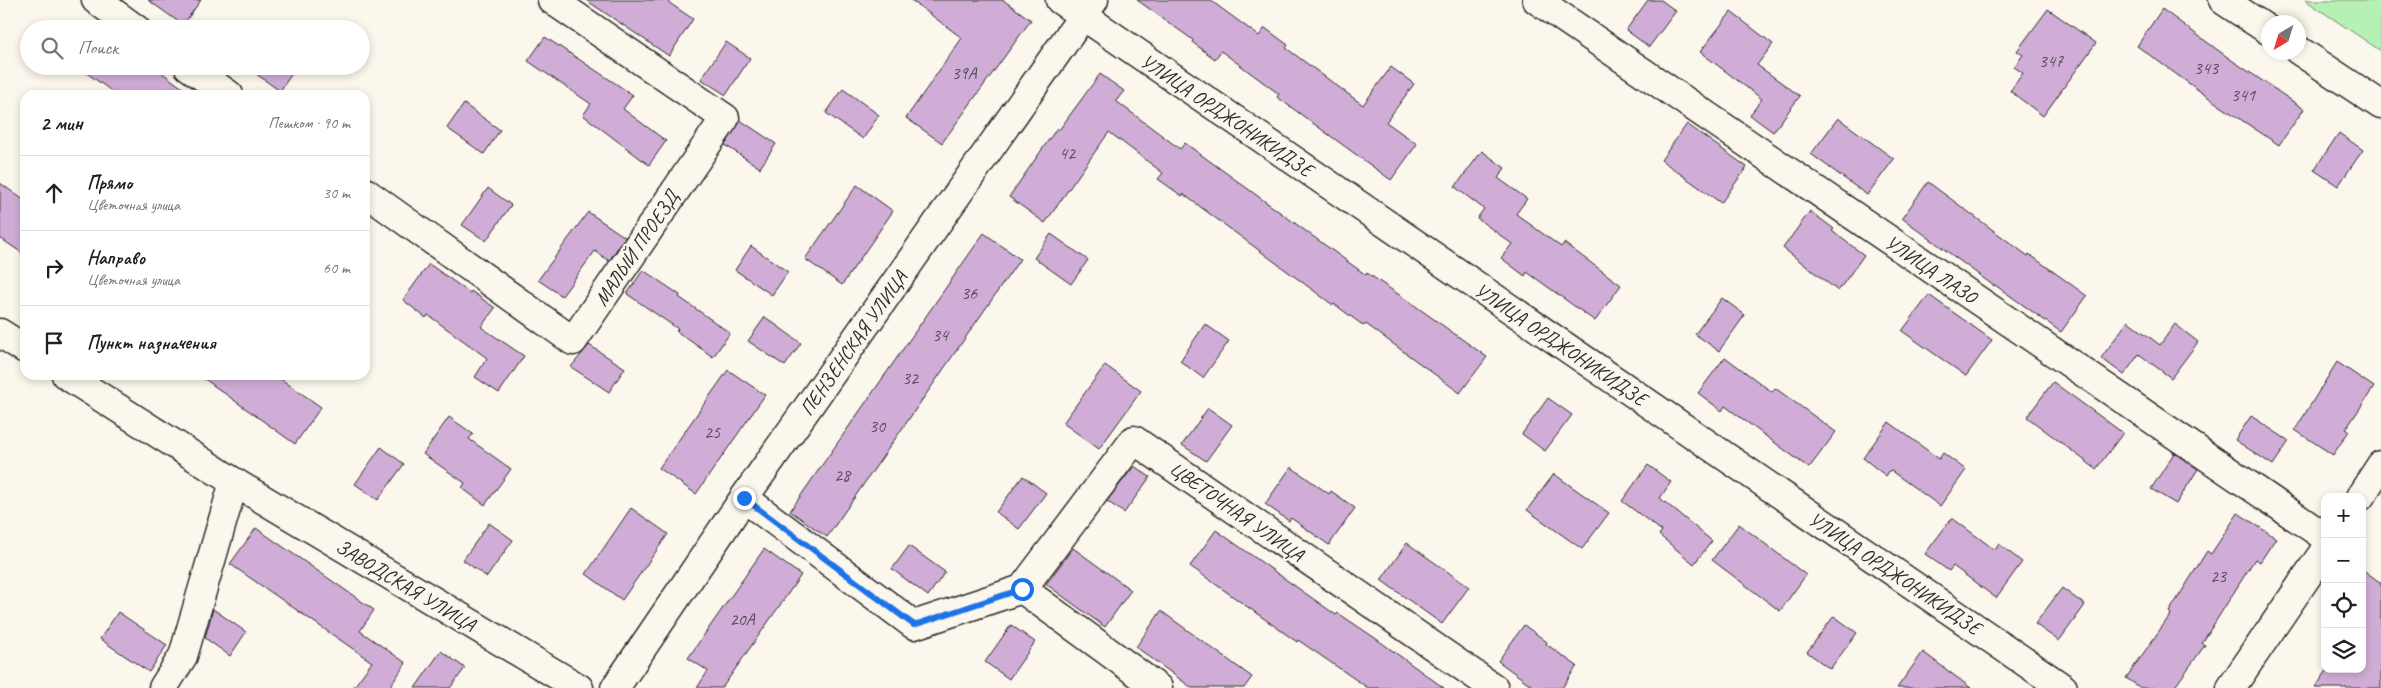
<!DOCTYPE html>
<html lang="ru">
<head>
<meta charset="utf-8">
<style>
  body { margin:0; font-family:Caveat,sans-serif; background:#f6f6f6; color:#202124 }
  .controls { position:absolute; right:15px; bottom:15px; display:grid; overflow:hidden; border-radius:10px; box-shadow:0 2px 8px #0003 }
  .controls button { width:45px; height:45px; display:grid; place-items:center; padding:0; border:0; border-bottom:1px solid #e0e0e0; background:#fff; color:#202124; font:25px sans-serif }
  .compass { position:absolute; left:2261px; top:15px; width:45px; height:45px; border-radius:50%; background:#fff; box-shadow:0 2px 8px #0003; rotate:218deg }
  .stop { position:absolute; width:15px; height:15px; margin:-11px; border:4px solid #1a73e8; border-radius:50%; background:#fff }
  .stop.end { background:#1a73e8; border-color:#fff; box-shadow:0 1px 5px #0008 }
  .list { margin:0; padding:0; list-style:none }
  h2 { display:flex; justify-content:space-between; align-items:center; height:65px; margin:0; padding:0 20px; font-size:21px }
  h2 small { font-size:16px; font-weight:400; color:#757577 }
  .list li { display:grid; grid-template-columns:32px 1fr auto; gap:15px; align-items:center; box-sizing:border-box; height:75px; padding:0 20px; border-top:1px solid #e0e0e0 }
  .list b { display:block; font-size:19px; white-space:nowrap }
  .list p { margin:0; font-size:16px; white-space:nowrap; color:#757577 }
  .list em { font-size:16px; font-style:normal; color:#757577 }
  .icon { flex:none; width:28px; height:28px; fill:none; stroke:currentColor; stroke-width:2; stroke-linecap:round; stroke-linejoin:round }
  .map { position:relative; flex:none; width:2381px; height:688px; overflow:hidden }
  .search { position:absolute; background:#fff; box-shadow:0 2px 8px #0003; left:20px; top:20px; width:350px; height:55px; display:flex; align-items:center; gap:12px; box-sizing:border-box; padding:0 18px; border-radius:28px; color:#757577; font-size:19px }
  .panel { position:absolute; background:#fff; box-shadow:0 2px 8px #0003; left:20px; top:90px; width:350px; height:290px; border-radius:15px }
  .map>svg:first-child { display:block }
</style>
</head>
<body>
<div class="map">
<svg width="2381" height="688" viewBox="0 0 2381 688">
  <rect width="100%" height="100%" fill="#fbf7ec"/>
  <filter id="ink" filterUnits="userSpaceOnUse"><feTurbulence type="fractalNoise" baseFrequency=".02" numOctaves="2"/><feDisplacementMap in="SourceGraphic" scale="10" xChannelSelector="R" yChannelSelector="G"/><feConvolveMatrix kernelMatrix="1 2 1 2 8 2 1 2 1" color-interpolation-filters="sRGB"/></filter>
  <g filter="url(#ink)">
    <polygon fill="#b6f0b4" stroke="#708e70" points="2305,0 2381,0 2381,51"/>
    <g fill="#d0add7" stroke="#2b2b2b">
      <polygon points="148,0 201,0 183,25"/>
      <polygon points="586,0 665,0 693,19 669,56"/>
      <polygon points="911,0 1003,0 1031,20 942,143 906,118 962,38"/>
      <polygon points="1137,0 1210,0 1259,36 1265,28 1288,45 1286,48 1363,105 1391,67 1414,84 1386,122 1417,144 1391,180 1277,97 1279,94 1221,51 1215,59 1192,42 1193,40"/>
      <polygon points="1648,0 1661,0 1676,11 1649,47 1626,30"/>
      <polygon points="2048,9 2096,43 2043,116 2010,91 2023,73 2014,67 2023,55 2017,51"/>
      <polygon points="2162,9 2230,59 2304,109 2279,145 2219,105 2137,46"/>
      <polygon points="1731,12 1773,44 1757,65 1800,96 1773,132 1750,115 1762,99 1700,52"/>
      <polygon points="545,37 633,95 623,109 666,141 649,165 583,115 591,104 528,61"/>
      <polygon points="726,42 750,58 726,95 701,79"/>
      <polygon points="77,66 153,66 192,95 117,95"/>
      <polygon points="245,66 297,66 280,91"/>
      <polygon points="1100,74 1124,91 1116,101 1180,149 1185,143 1366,275 1367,273 1414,305 1487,357 1460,393 1366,324 1364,326 1334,304 1333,305 1183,194 1182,196 1158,179 1163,173 1109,132 1045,223 1009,197 1057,128 1059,130"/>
      <polygon points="843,89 879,115 863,139 826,113"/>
      <polygon points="464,104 500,130 484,154 447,128"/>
      <polygon points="1838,118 1894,159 1867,195 1811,154"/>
      <polygon points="740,120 776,144 760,168 725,145"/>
      <polygon points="1687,124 1747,167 1721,203 1661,160"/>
      <polygon points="2339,133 2363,150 2338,186 2314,170"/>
      <polygon points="1482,151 1505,168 1498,178 1527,199 1516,214 1561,247 1564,243 1621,285 1595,321 1527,272 1525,276 1501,258 1512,244 1477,218 1484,209 1455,187"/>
      <polygon points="1928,182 2028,256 2029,254 2087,296 2061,332 1995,285 1994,286 1902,218"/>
      <polygon points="0,183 25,201 25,255 0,238"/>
      <polygon points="857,185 893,211 842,285 805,259"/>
      <polygon points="488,188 511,205 486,241 462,225"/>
      <polygon points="1810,211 1834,229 1832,231 1864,255 1838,291 1783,248"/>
      <polygon points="588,212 625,237 609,261 595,251 562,296 538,280"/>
      <polygon points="984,233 1020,259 827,537 790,511"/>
      <polygon points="1051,234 1088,260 1071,284 1034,258"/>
      <polygon points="751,246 788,272 772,295 735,270"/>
      <polygon points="429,264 470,293 471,291 495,308 481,327 524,356 499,393 475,377 487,358 428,315 426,318 403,300"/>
      <polygon points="643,270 680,295 679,297 730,333 713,357 676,331 678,329 627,294"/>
      <polygon points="1929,295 1992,340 1966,376 1902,331"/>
      <polygon points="1722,298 1745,315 1719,351 1695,334"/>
      <polygon points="765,317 801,343 785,366 748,341"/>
      <polygon points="2128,321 2160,345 2175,324 2198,342 2171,378 2139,354 2124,375 2101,358"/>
      <polygon points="1205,324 1229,341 1203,378 1180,361"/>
      <polygon points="589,345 625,368 609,392 571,367"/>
      <polygon points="1725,357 1772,392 1775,388 1836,432 1809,468 1725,406 1722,411 1698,393"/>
      <polygon points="2337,362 2374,387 2346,429 2349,431 2333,455 2295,430"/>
      <polygon points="1105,365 1141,391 1099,449 1063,423"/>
      <polygon points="728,370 765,395 696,494 659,468"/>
      <polygon points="199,375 275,375 321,407 295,444"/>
      <polygon points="2053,382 2123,433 2096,469 2027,417"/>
      <polygon points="1548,398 1572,415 1545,451 1522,434"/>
      <polygon points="1208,408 1232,425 1206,461 1182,445"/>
      <polygon points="2251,416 2289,441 2273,465 2235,440"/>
      <polygon points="449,417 473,434 469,439 511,469 485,505 462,488 465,483 423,454"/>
      <polygon points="1889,422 1939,459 1943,453 1966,470 1940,506 1890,470 1886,476 1863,458"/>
      <polygon points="381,447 404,464 378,500 355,484"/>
      <polygon points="2174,453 2198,469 2176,504 2151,489"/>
      <polygon points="1648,465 1671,482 1660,498 1712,541 1694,564 1659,535 1662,531 1622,501"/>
      <polygon points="1134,466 1150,477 1124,513 1107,501"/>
      <polygon points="1291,467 1329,494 1331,491 1355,508 1329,545 1291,518 1289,521 1265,504"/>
      <polygon points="1554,474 1609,513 1582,549 1527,510"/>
      <polygon points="1023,476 1046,493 1019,529 996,512"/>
      <polygon points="631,508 668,534 622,600 586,574"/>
      <polygon points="2238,513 2276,538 2260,562 2255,559 2202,643 2205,645 2174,688 2141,688 2126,678 2171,614 2169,612 2207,551 2211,554"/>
      <polygon points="1952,518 1995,550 1999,544 2022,562 1996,598 1953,566 1949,571 1925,554"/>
      <polygon points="489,523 513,540 487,577 463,560"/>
      <polygon points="1739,524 1806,575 1780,611 1712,560"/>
      <polygon points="256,528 374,610 360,631 406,663 389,688 353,688 372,662 230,564"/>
      <polygon points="1216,530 1336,615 1338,613 1375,638 1444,688 1368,688 1298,640 1297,642 1190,566"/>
      <polygon points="1407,543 1469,587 1442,624 1381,580"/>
      <polygon points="909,546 945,572 928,596 892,569"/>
      <polygon points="1073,548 1131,590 1105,627 1046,584"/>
      <polygon points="764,549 801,575 722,688 697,688 708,671 688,658"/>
      <polygon points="2362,569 2381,583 2381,688 2315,688 2328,669 2362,669"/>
      <polygon points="2062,588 2085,605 2059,641 2035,624"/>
      <polygon points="213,609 246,632 230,656 205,638"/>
      <polygon points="1161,611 1252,677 1244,688 1192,688 1136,647"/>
      <polygon points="118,612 167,645 149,672 100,639"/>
      <polygon points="1834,616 1857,633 1830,669 1807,652"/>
      <polygon points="1011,625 1035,642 1009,679 985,662"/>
      <polygon points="1524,625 1547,642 1546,644 1577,666 1562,688 1535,688 1498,661"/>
      <polygon points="441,651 465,668 450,688 415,688"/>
      <polygon points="1923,652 1971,688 1897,688"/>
    </g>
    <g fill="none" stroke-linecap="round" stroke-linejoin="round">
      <g stroke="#2b2b2b" stroke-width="31">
        <g id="minor">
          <polyline points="96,0 136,29"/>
          <polyline points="1060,0 2063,688"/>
          <polyline points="1537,0 2325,537"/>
          <polyline points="2223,0 2268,30"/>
          <polyline points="2298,50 2381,105"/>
          <polyline points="188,66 229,95"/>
          <polyline points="365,192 573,341 725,118 552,0"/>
          <polyline points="0,333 25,349"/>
          <polyline points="66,375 234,482 579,688"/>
          <polyline points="2360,497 2381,465"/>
          <polyline points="744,498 914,625 1022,589 1134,440 1494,688"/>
          <polyline points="1022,589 1158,688"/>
          <polyline points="163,688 183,656 234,482"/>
          <polyline points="615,688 744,498 1094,0"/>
          <polyline points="2231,688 2325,550"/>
        </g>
      </g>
      <use href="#minor" stroke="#fbf7ec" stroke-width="28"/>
    </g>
  </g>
  <g fill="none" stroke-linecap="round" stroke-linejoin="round" filter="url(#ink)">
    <polyline stroke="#1a73e8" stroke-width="6" points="744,498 914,625 1022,589"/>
  </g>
  <g text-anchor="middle" stroke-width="4" stroke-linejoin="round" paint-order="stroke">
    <g font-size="18" fill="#544c56">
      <text x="2051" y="67">347</text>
      <text x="2206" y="74">343</text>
      <text x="964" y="79">39А</text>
      <text x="2243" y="101">341</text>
      <text x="1067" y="159">42</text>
      <text x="969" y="299">36</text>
      <text x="940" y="341">34</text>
      <text x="910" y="384">32</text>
      <text x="877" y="432">30</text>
      <text x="712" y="438">25</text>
      <text x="842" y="481">28</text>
      <text x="2218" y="582">23</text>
      <text x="742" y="625">20А</text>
    </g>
    <g font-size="20" fill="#2b2b2b" stroke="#fbf7ec">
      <text transform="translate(1227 115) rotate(34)" y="7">УЛИЦА ОРДЖОНИКИДЗЕ</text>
      <text transform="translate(636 248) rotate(-56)" y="7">МАЛЫЙ ПРОЕЗД</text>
      <text transform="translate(1931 269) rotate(34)" y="7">УЛИЦА ЛАЗО</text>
      <text transform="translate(853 343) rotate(-55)" y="7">ПЕНЗЕНСКАЯ УЛИЦА</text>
      <text transform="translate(1561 344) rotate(34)" y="7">УЛИЦА ОРДЖОНИКИДЗЕ</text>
      <text transform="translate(1237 511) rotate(35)" y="7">ЦВЕТОЧНАЯ УЛИЦА</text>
      <text transform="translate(1895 573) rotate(34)" y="7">УЛИЦА ОРДЖОНИКИДЗЕ</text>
      <text transform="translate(406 585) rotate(31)" y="7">ЗАВОДСКАЯ УЛИЦА</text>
    </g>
  </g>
</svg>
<div class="controls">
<button>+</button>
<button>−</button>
<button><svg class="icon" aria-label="locate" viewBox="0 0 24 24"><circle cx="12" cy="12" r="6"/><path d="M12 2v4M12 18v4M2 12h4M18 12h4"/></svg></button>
<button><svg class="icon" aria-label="layers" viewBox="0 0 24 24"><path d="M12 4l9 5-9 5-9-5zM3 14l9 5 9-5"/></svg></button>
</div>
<svg class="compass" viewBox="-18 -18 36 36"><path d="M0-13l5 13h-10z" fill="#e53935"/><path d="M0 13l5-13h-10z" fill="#757577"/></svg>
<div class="stop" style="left:1022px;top:589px"></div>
<div class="stop end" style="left:744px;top:498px"></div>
<div class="search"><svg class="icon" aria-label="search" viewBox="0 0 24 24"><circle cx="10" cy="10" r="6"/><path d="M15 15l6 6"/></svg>Поиск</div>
<section class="panel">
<h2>2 мин<small>Пешком · 90 m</small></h2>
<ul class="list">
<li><svg class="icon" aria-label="ahead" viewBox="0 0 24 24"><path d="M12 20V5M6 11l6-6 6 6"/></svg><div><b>Прямо</b><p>Цветочная улица</p></div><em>30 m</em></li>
<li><svg class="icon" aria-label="right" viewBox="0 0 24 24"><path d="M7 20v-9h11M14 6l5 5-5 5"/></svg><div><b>Направо</b><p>Цветочная улица</p></div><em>60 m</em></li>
<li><svg class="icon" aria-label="arrive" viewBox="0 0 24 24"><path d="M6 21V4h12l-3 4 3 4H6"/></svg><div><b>Пункт назначения</b></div></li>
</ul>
</section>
</div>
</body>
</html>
